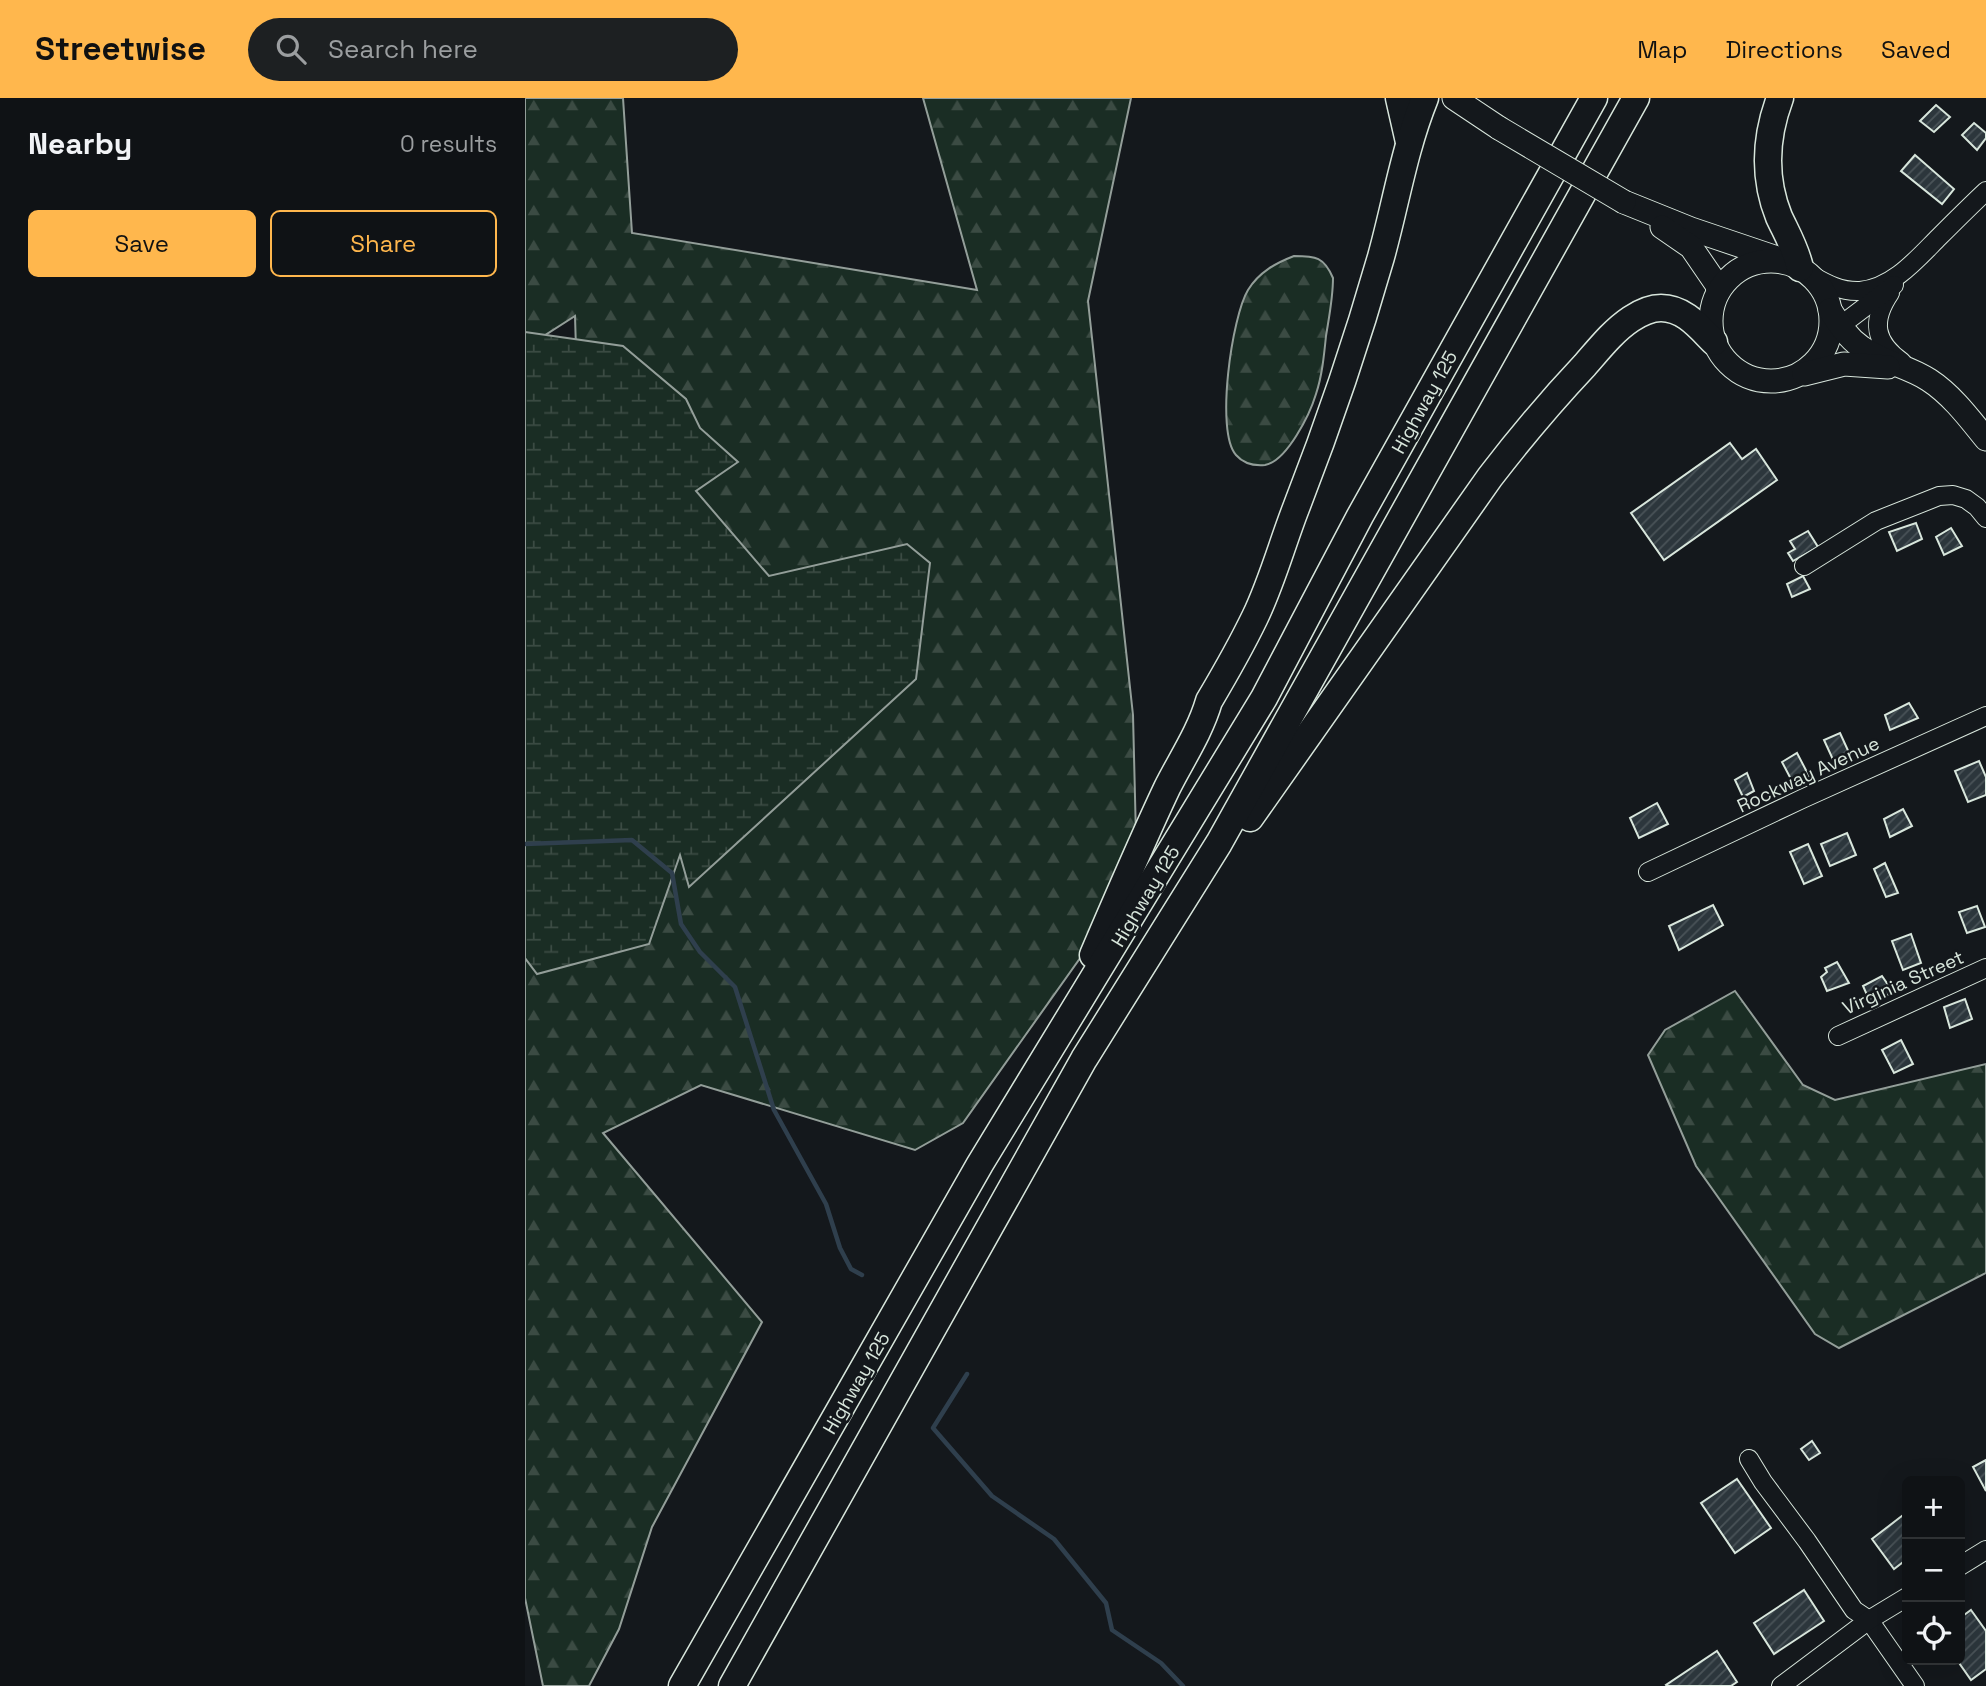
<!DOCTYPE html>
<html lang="en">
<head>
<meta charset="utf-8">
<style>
  body { margin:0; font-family:"Space Grotesk",sans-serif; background:#1d2022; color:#f1f3f6 }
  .controls { position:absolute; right:21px; bottom:21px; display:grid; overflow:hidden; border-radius:10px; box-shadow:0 7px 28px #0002 }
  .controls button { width:63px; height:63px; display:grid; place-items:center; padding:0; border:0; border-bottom:2px solid #2f3234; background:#0f1215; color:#f1f3f6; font:35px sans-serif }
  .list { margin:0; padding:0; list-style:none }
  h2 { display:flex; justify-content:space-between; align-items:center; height:91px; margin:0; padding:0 28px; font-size:30px }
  h2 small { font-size:23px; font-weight:400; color:#9b9ea0 }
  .actions { display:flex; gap:14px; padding:21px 28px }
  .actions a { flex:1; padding:16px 0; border:2px solid #ffb74d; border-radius:10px; text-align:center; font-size:24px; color:#ffb74d }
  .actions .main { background:#ffb74d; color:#111 }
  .icon { flex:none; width:38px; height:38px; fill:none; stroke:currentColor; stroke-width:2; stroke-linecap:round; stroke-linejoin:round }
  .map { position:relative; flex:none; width:1461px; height:1588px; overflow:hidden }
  header { display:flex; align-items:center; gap:42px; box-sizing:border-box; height:98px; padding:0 35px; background:#ffb74d; color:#111 }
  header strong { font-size:33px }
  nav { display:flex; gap:38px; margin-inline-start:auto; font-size:24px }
  .search { width:490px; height:63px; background:#1d2022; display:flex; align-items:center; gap:18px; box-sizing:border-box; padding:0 24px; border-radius:38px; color:#9b9ea0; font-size:26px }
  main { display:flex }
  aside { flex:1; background:#0f1215 }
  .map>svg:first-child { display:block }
</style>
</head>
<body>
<header>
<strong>Streetwise</strong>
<div class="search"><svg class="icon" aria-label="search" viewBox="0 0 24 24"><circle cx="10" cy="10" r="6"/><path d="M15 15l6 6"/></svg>Search here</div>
<nav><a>Map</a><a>Directions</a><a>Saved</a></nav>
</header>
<main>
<aside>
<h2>Nearby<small>0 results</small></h2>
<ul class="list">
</ul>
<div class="actions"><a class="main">Save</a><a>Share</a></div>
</aside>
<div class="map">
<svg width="1461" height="1588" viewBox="0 0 1461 1588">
  <defs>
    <pattern id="forest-firs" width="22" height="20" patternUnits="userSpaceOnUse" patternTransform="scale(1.75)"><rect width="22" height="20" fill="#1a2d24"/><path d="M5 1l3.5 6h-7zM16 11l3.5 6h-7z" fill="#3b4b43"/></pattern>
    <pattern id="wetland-marsh" width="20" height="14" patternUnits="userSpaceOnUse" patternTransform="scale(1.75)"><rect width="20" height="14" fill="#1a2d24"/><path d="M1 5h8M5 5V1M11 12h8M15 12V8" fill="none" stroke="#3b4b43"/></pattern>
    <pattern id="building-hatch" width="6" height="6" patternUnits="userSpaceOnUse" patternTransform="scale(1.75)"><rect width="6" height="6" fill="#2c363c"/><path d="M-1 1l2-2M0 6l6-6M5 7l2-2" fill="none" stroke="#4a5358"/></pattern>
  </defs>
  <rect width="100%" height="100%" fill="#14181c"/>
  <g fill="url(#forest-firs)" stroke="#939e99" stroke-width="2">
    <polygon points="0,0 98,0 107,135 452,192 398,0 606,0 563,203 608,617 612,780 438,1025 390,1052 176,987 78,1035 237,1224 127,1429 94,1531 64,1588 18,1588 0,1500 0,859 55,386 50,218 0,250"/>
    <path d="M769,158C791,158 799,159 808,180C808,200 804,219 801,238C799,258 797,278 791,296C785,316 762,363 740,367C729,368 718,365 711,357C690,334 707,218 723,192C734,174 751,165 769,158Z"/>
    <polygon points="1210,893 1278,987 1310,1002 1461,966 1461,1175 1314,1250 1290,1236 1171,1068 1123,957 1140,932"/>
  </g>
  <polygon fill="url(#wetland-marsh)" stroke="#939e99" stroke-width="2" points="0,234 98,248 161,301 175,330 213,364 171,393 244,478 382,446 405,465 391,581 164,789 155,757 124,846 12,876 0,860"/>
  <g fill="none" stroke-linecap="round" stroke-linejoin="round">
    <g stroke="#2f3f4d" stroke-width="4.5">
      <polyline points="0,746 107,742 147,775 156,826 175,854 210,889 249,1012 301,1106 315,1150 326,1171 337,1177"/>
      <polyline points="442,1276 408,1330 467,1398 529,1441 581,1505 587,1532 636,1565 658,1588"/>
    </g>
  </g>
  <g fill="url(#building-hatch)" stroke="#d8e6dc" stroke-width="2">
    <polygon points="1411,7 1425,19 1409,34 1395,23"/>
    <polygon points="1449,25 1461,35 1461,40 1452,52 1437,37"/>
    <polygon points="1390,57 1429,91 1417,106 1376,73"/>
    <polygon points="1205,345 1217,361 1231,351 1252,382 1139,462 1106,415"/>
    <polygon points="1391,425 1397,441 1372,453 1364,434"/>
    <polygon points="1426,430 1437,448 1419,457 1411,439"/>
    <polygon points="1283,433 1293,449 1268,463 1263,455 1270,451 1265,443"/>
    <polygon points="1278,478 1285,491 1267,499 1262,486"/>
    <polygon points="1384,605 1393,620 1365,632 1360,617"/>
    <polygon points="1315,635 1326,659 1310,666 1299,642"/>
    <polygon points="1272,655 1284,678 1268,685 1257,664"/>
    <polygon points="1454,663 1461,679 1461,697 1443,704 1430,673"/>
    <polygon points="1222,675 1229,693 1218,699 1210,682"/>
    <polygon points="1132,705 1143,726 1114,740 1105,720"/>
    <polygon points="1378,711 1387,728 1365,739 1359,721"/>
    <polygon points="1322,735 1331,757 1305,768 1296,746"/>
    <polygon points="1283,746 1297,778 1279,786 1265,754"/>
    <polygon points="1360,765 1373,795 1361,799 1349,771"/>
    <polygon points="1188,807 1198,827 1154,852 1144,828"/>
    <polygon points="1452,808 1460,829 1442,835 1434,814"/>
    <polygon points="1386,836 1396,865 1378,872 1367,843"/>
    <polygon points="1312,864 1324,885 1302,893 1296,879 1302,874 1300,870"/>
    <polygon points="1357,878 1368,894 1346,906 1338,888"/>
    <polygon points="1440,901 1447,921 1425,930 1419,909"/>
    <polygon points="1376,942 1388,966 1369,975 1357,952"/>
    <polygon points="1287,1343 1295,1355 1284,1362 1276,1351"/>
    <polygon points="1461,1362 1461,1393 1448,1369"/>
    <polygon points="1212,1381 1246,1430 1210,1455 1176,1405"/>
    <polygon points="1382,1414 1382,1461 1369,1471 1347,1441"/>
    <polygon points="1279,1492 1299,1523 1249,1556 1229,1525"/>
    <polygon points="1446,1512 1461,1533 1461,1571 1446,1582 1432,1562 1435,1562 1435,1520"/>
    <polygon points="1192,1553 1212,1584 1206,1588 1142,1588 1141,1587"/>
  </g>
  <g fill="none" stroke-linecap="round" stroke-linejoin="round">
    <g stroke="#d8e6dc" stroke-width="20">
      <g id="minor">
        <path d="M1284,176C1300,185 1315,194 1335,193C1368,190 1392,161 1414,139C1430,123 1445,108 1461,93"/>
        <path d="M1365,195C1346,223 1349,244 1377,264"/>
        <polyline points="1303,242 1315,228 1369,187"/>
        <polyline points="1279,468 1351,423 1414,398 1428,397 1441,401 1452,409 1461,420"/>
        <polyline points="1123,774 1277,701 1461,618"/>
        <polyline points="1313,938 1461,870"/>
        <polyline points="1224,1361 1238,1384 1282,1443 1329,1512 1344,1522 1390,1588"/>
        <polyline points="1435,1468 1461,1452"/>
        <polyline points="1256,1588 1344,1522 1382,1499"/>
      </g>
    </g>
    <g stroke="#d8e6dc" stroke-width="25">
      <g id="major">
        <polyline points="929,0 974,30"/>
        <polyline points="1099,104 1166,131 1249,159"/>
        <polyline points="1137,129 1166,149 1192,187 1193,194"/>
        <circle cx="1246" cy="223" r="60"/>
        <path d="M1305,212C1314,226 1322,239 1336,249C1356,264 1383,268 1404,282C1427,297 1444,320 1461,341"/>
        <polyline points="1279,276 1319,266 1363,269"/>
      </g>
    </g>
    <g stroke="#d8e6dc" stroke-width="29">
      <g id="highway">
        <polyline points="874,0 884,44"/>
        <path d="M1255,0C1240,40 1238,79 1254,119C1262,136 1271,151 1275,170"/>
        <path d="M725,720L965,379C995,340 1027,302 1060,267C1074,251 1088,233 1106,221C1115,215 1125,210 1136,210C1159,210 1174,229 1189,244"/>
        <path d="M568,857C592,801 616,745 642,690C656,662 675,634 684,603C700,576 716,548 730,519C747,484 757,446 771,410C803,328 832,243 856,159C871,105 879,52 900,0"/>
        <polyline points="157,1588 455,1066 739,600 835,418 1069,0"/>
        <polyline points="207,1588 559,961 694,745 1111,0"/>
      </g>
    </g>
    <use href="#minor" stroke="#14181c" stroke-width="18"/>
    <use href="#major" stroke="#14181c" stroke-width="23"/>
    <use href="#highway" stroke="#14181c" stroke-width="26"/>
    <g stroke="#d8e6dc" stroke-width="25" stroke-linecap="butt">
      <polyline id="major-bridge" points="974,30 1099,104"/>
    </g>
    <use href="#major-bridge" stroke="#14181c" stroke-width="23"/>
  </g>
  <g text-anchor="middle" stroke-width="5" stroke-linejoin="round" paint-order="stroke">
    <g font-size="19" fill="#d8e6dc" stroke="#14181c">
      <text transform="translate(899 304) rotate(-61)" y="7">Highway 125</text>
      <text transform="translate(1283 676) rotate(-25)" y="7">Rockway Avenue</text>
      <text transform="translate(620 798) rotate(-59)" y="7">Highway 125</text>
      <text transform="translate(1378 884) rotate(-24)" y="7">Virginia Street</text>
      <text transform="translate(331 1285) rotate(-60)" y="7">Highway 125</text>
    </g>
  </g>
</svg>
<div class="controls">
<button>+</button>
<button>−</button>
<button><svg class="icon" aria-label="locate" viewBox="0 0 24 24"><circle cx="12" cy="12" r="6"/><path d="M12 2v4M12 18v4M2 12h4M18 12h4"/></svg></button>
</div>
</div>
</main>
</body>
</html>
